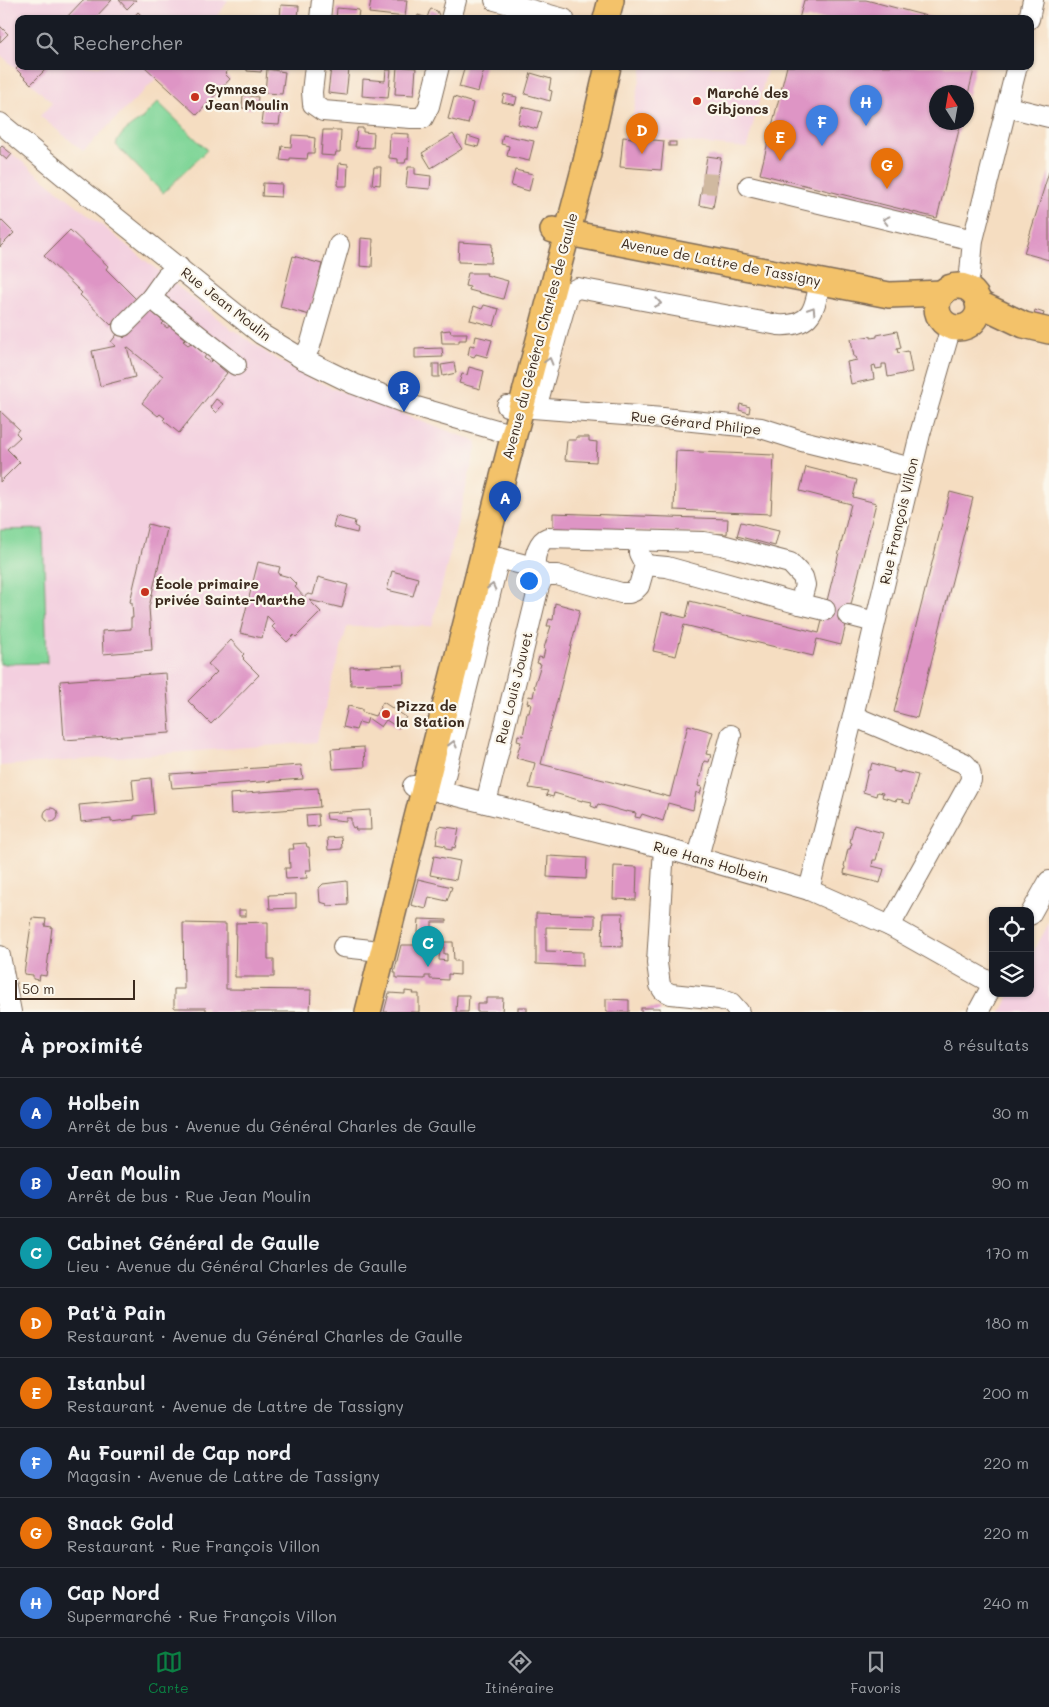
<!DOCTYPE html>
<html lang="fr">
<head>
<meta charset="utf-8">
<style>
  body { margin:0; font-family:Mali,sans-serif; background:#20242c; color:#f1f3f6 }
  .controls { position:absolute; right:15px; bottom:15px; display:grid; overflow:hidden; border-radius:10px; box-shadow:0 1px 4px #0004 }
  .controls button { width:45px; height:45px; display:grid; place-items:center; padding:0; border:0; border-bottom:1px solid #363941; background:#171b24; color:#f1f3f6; font:25px sans-serif }
  .compass { position:absolute; left:929px; top:85px; width:45px; height:45px; border-radius:50%; background:#171b24; box-shadow:0 1px 4px #0004; rotate:349deg }
  .scale { position:absolute; left:15px; bottom:12px; width:120px; box-sizing:border-box; padding-left:5px; border:2px solid #3b2a1e; border-top:0; font-size:14px; line-height:18px; white-space:nowrap; color:#3b2a1e; -webkit-text-stroke:4px #fbf7ec; paint-order:stroke }
  .you { position:absolute; left:528px; top:580px; width:18px; height:18px; margin:-12px; border:4px solid #fff; border-radius:50%; background:#1a73e8; box-shadow:0 0 0 8px #1a73e833 }
  .badge { display:grid; place-items:center; width:32px; height:32px; border-radius:50%; background:#0b8043; color:#fff; font-size:16px; font-weight:700 }
  .pin { position:absolute; translate:-50% -41px; filter:drop-shadow(0 1px 2px #0008) }
  .pin::after { content:''; position:absolute; top:26px; width:18px; height:15px; background:inherit; clip-path:polygon(0 0,100% 0,50% 100%) }
  .list { margin:0; padding:0; list-style:none }
  h2 { display:flex; justify-content:space-between; align-items:center; height:65px; margin:0; padding:0 20px; font-size:21px }
  h2 small { font-size:16px; font-weight:400; color:#9ea1a6 }
  .list li { display:grid; grid-template-columns:32px 1fr auto; gap:15px; align-items:center; box-sizing:border-box; height:70px; padding:0 20px; border-top:1px solid #363941 }
  .list b { display:block; font-size:19px; white-space:nowrap }
  .list p { margin:0; font-size:16px; white-space:nowrap; color:#9ea1a6 }
  .list em { font-size:16px; font-style:normal; color:#9ea1a6 }
  .icon { flex:none; width:28px; height:28px; fill:none; stroke:currentColor; stroke-width:2; stroke-linecap:round; stroke-linejoin:round }
  .map { position:relative; flex:none; width:1049px; height:1012px; overflow:hidden }
  .search { position:absolute; background:#171b24; box-shadow:0 1px 4px #0004; left:15px; right:15px; top:15px; height:55px; display:flex; align-items:center; gap:12px; box-sizing:border-box; padding:0 18px; border-radius:10px; color:#9ea1a6; font-size:19px }
  .sheet { height:625px; background:#171b24 }
  nav { display:flex; justify-content:space-around; align-items:center; box-sizing:border-box; height:70px; border-top:1px solid #363941; background:#171b24; font-size:14px; color:#9ea1a6 }
  nav a { display:grid; justify-items:center; gap:2px }
  nav .on { color:#0b8043 }
  .map>svg:first-child { display:block }
</style>
</head>
<body>
<div class="map">
<svg width="1049" height="1012" viewBox="0 0 1049 1012">
  <rect width="100%" height="100%" fill="#fbf7ec"/>
  <filter id="ink" filterUnits="userSpaceOnUse"><feTurbulence type="fractalNoise" baseFrequency=".02" numOctaves="2"/><feDisplacementMap in="SourceGraphic" scale="10" xChannelSelector="R" yChannelSelector="G"/><feConvolveMatrix kernelMatrix="1 2 1 2 8 2 1 2 1" color-interpolation-filters="sRGB"/></filter>
  <filter id="wash" filterUnits="userSpaceOnUse"><feTurbulence type="fractalNoise" baseFrequency=".0096" numOctaves="4" result="noise"/><feDisplacementMap in="SourceGraphic" scale="20" xChannelSelector="R" yChannelSelector="G"/><feGaussianBlur stdDeviation="1.12" result="paint"/><feColorMatrix in="noise" values="0 0 0 0 0 0 0 0 0 0 0 0 0 0 0 0 0 1.4 0 .05"/><feComposite in="paint" operator="in"/></filter>
  <g filter="url(#wash)">
    <rect width="100%" height="100%" fill="#f5ddc1"/>
    <g fill="#f3cfdf">
      <polygon points="0,0 228,0 222,10 214,19 19,19 19,66 169,66 83,151 40,116 52,103 0,54"/>
      <polygon points="643,66 768,66 747,148 628,136"/>
      <polygon points="0,144 226,325 273,357 310,378 332,388 470,439 477,443 432,626 347,627 316,742 0,766"/>
      <polygon points="1049,923 1049,1012 1001,1012 1011,993 1030,993 1030,958"/>
    </g>
    <g fill="#81d699" stroke="#5e805c">
      <path d="M158,102L207,150L163,193L116,145C118,135 134,122 143,119L142,118Z"/>
      <polygon points="43,529 47,663 0,664 0,530"/>
    </g>
    <g id="blocks">
      <g fill="#de95c5">
        <polygon points="83,0 112,0 94,19 65,19"/>
        <polygon points="119,0 136,0 127,9"/>
        <polygon points="371,0 407,0 405,17 369,13"/>
        <polygon points="804,0 866,0 938,19 799,19"/>
        <polygon points="281,5 299,6 298,19 280,19"/>
        <polygon points="337,8 359,10 358,18 336,19"/>
        <polygon points="431,9 437,11 439,15 437,19 417,19 418,15 427,18 429,12"/>
        <polygon points="138,12 145,19 132,19"/>
        <polygon points="0,26 8,34 0,42"/>
        <polygon points="19,66 49,66 31,84 16,69"/>
        <polygon points="144,66 232,66 225,74 230,79 197,115"/>
        <polygon points="247,66 262,66 261,72 247,71"/>
        <polygon points="397,66 416,68 414,95 395,94"/>
        <polygon points="465,66 485,66 478,92 459,87"/>
        <polygon points="787,66 975,66 967,98 966,92 936,92 936,122 961,122 937,218 760,174"/>
        <polygon points="331,67 349,69 346,95 328,93"/>
        <polygon points="267,69 285,72 282,94 265,93"/>
        <polygon points="386,70 391,70 388,98 362,96 363,79 385,81"/>
        <polygon points="531,73 551,79 549,90 552,91 550,101 525,94"/>
        <polygon points="504,94 517,97 515,105 502,102"/>
        <polygon points="243,95 258,97 257,104 252,104 252,109 242,108"/>
        <polygon points="454,97 473,103 468,124 448,119"/>
        <polygon points="522,107 542,112 537,129 518,124"/>
        <polygon points="263,108 281,110 279,125 261,124"/>
        <polygon points="357,128 363,128 363,132 374,133 373,148 355,147"/>
        <polygon points="323,130 341,130 340,152 336,152 335,156 321,155"/>
        <polygon points="390,133 409,134 408,159 406,159 405,163 398,163 398,159 389,158"/>
        <polygon points="453,134 462,149 431,168 422,153"/>
        <polygon points="292,135 309,136 309,137 315,138 314,153 308,153 307,159 290,158 290,161 280,160 282,146 291,147"/>
        <polygon points="503,135 534,141 529,161 507,156 509,146 501,144"/>
        <polygon points="468,136 480,140 478,147 466,144"/>
        <polygon points="623,137 664,141 661,170 620,167"/>
        <rect x="669" y="142" width="7" height="4"/>
        <polygon points="2,146 12,154 7,160 0,154 0,148"/>
        <polygon points="707,156 721,158 713,208 699,205"/>
        <polygon points="339,163 348,164 347,186 338,186"/>
        <polygon points="374,167 381,167 380,185 372,184"/>
        <polygon points="408,167 415,167 415,174 431,176 430,189 406,187"/>
        <polygon points="515,170 533,174 529,191 511,186"/>
        <polygon points="1049,172 1049,260 1024,253"/>
        <polygon points="263,183 282,184 281,197 262,196"/>
        <polygon points="0,219 14,233 0,247"/>
        <polygon points="70,230 108,266 106,269 136,299 111,325 80,295 82,293 44,256"/>
        <polygon points="361,238 373,239 372,267 360,266"/>
        <polygon points="459,242 492,244 491,263 458,262"/>
        <polygon points="293,256 322,264 310,315 280,307"/>
        <polygon points="468,273 487,273 486,275 508,281 503,299 469,290 470,287 465,286"/>
        <polygon points="484,305 499,309 494,326 470,320 474,306 482,309"/>
        <polygon points="147,308 164,322 162,324 167,328 170,326 185,339 183,341 188,345 191,343 206,355 204,358 210,362 212,360 227,373 179,433 163,420 165,418 160,414 158,416 142,403 163,376 127,347 135,377 100,386 92,351 116,346 111,342 118,333 124,338"/>
        <polygon points="1035,310 1044,313 1043,316 1034,314"/>
        <polygon points="450,330 451,333 467,333 466,340 459,340 459,343 442,343 441,331"/>
        <polygon points="897,331 901,348 897,349 898,353 908,351 912,372 888,377 886,364 882,364 882,368 876,369 875,365 872,366 874,379 851,384 847,362 857,360 856,357 854,357 851,339 871,336 871,338 877,337 877,335"/>
        <polygon points="476,336 492,340 487,357 476,354 474,357 468,355 470,345 474,346"/>
        <polygon points="442,348 443,357 415,358 415,349"/>
        <polygon points="454,363 456,373 443,376 441,365"/>
        <rect x="433" y="364" width="6" height="13"/>
        <polygon points="469,367 484,371 480,389 459,383 462,374 467,375"/>
        <polygon points="216,399 223,404 216,413 210,407"/>
        <polygon points="740,404 750,407 749,413 739,410"/>
        <polygon points="0,411 19,429 16,433 20,437 7,449 20,462 0,482"/>
        <polygon points="576,437 589,437 589,441 597,442 596,462 565,460 567,440 576,440"/>
        <polygon points="676,451 774,455 771,514 674,510"/>
        <polygon points="806,467 857,480 853,497 876,503 841,645 817,639 813,656 684,625 676,656 653,651 662,612 686,618 690,601 819,633 851,504 800,491"/>
        <polygon points="950,492 973,498 917,718 894,712"/>
        <polygon points="553,513 728,519 727,534 553,528"/>
        <polygon points="336,516 355,521 354,526 358,528 357,533 333,527"/>
        <polygon points="741,522 779,531 775,546 737,536"/>
        <polygon points="148,524 167,529 149,607 152,650 103,654 102,631 131,629 131,618 133,618 132,603 130,602"/>
        <polygon points="258,562 280,567 278,574 289,577 297,585 295,587 304,597 308,594 313,595 318,577 348,585 342,608 309,600 321,612 296,637 294,635 287,642 272,627 275,624 267,616 262,638 240,633"/>
        <polygon points="392,571 418,578 413,596 387,590"/>
        <polygon points="555,603 580,610 541,764 670,797 688,725 713,732 706,754 711,755 709,762 704,761 701,777 700,777 698,786 702,787 700,794 696,792 693,810 668,803 663,821 642,814 640,818 635,817 636,813 626,811 626,812 598,804 596,808 591,806 592,802 582,800 582,801 554,793 553,797 546,795 548,791 529,788 535,763 516,758 521,742 517,741 518,735 523,736 527,713 529,713 531,704 527,703 529,696 533,697 535,687 534,687 541,664 537,663 539,657 543,658 545,649 544,648 551,626 547,626 549,619 553,620"/>
        <polygon points="231,640 244,654 242,656 244,658 243,659 259,675 211,724 188,701 217,672 208,664"/>
        <polygon points="403,665 404,683 351,685 350,667"/>
        <polygon points="166,673 170,733 64,740 60,681"/>
        <polygon points="383,702 406,717 399,728 386,720 381,727 368,718 366,724 359,722 356,730 343,727 348,706 362,709 362,712 375,716"/>
        <polygon points="364,747 365,767 333,769 331,749"/>
        <polygon points="872,763 894,769 893,771 900,773 900,771 918,775 910,804 902,802 903,800 897,799 896,801 882,797 883,793 877,792 876,796 863,792 868,770 870,770"/>
        <polygon points="301,765 303,779 172,788 170,774"/>
        <polygon points="151,778 154,814 134,816 134,819 111,822 111,819 81,822 79,805 134,800 132,780"/>
        <polygon points="318,788 320,807 231,814 230,794"/>
        <circle cx="51" cy="815" r="7"/>
        <polygon points="370,810 371,830 356,830 355,827 353,828 351,824 351,818 346,818 346,821 327,819 326,813"/>
        <polygon points="318,814 319,826 307,827 306,815"/>
        <polygon points="854,825 883,833 876,860 873,860 872,866 884,869 880,883 844,874 845,867 844,866 848,849 850,849 852,843 850,842"/>
        <polygon points="439,826 459,829 455,848 452,847 452,850 446,849 446,846 436,844"/>
        <polygon points="341,837 342,849 328,850 327,838"/>
        <polygon points="306,843 307,847 309,847 311,870 306,870 307,878 286,879 285,868 290,868 289,849 294,849 293,844"/>
        <polygon points="434,856 460,861 456,880 430,875"/>
        <polygon points="548,856 587,858 586,879 547,877"/>
        <polygon points="614,866 637,867 636,900 613,899"/>
        <polygon points="418,879 452,887 447,901 429,897 426,909 411,905"/>
        <polygon points="347,881 348,905 327,906 327,904 320,902 319,888 323,884"/>
        <polygon points="296,894 296,908 270,909 269,895"/>
        <rect x="239" y="910" width="7" height="6"/>
        <polygon points="536,913 595,915 595,928 546,927 546,951 583,952 583,966 536,964"/>
        <polygon points="603,913 623,913 622,947 602,946"/>
        <polygon points="32,918 46,919 45,926 52,927 46,976 40,975 39,980 33,979 33,975 24,974"/>
        <polygon points="419,919 447,920 447,922 432,922 432,927 436,928 436,933 432,933 431,946 440,946 439,960 447,961 447,954 444,954 444,942 453,942 454,961 460,961 460,975 448,974 448,980 430,979 430,976 425,976 425,979 396,978 396,973 394,973 401,945 417,945"/>
        <polygon points="268,922 268,959 274,959 274,977 235,977 236,923"/>
        <polygon points="183,923 226,924 226,989 311,990 310,1012 206,1012 206,1008 174,1008 174,989 184,989"/>
        <polygon points="405,991 414,992 413,994 419,994 419,1012 384,1012 389,993 405,994"/>
        <polygon points="457,995 469,995 468,1012 456,1012"/>
        <polygon points="486,998 503,998 502,1012 477,1012 477,1003 486,1003"/>
        <polygon points="606,999 629,1000 629,1012 606,1012"/>
        <rect x="518" y="1007" width="9" height="5"/>
        <rect x="641" y="1008" width="19" height="4"/>
      </g>
    </g>
  </g>
  <g filter="url(#ink)">
    <use href="#blocks" fill-opacity="0" stroke="#7c6957" stroke-width="1"/>
    <g fill="none" stroke-linecap="round" stroke-linejoin="round">
      <polyline stroke="#d0b9a0" stroke-width="20" stroke-dasharray="20 10" stroke-linecap="butt" points="702,183 717,184"/>
      <g stroke="#7c6957" stroke-width="22">
        <g id="minor">
          <polyline points="495,0 564,19"/>
          <polyline points="320,19 322,0"/>
          <polyline points="451,19 456,0"/>
          <polyline points="1029,19 1033,0"/>
          <polyline points="315,66 312,92 313,104 323,111 411,118 423,118 429,106 439,66"/>
          <polyline points="1008,107 1049,117"/>
          <polyline points="0,123 64,176 261,334 303,359 354,384 410,405 514,435"/>
          <polyline points="749,186 973,240"/>
          <polyline points="179,267 166,277 151,298 236,365"/>
          <polyline points="966,288 970,273 973,240 1017,66"/>
          <polyline points="123,326 151,298"/>
          <polyline points="303,359 310,346 339,245"/>
          <polyline points="507,406 663,418 761,428 802,441 912,468"/>
          <path d="M536,408L568,295L572,291L578,288L778,325C812,327 815,309 820,281"/>
          <path d="M544,575C541,572 536,569 535,565C534,556 539,541 547,538L703,542L722,545L790,563L803,577L805,585L800,604L667,567L645,565"/>
          <polyline points="800,604 825,610"/>
          <polyline points="848,615 875,622"/>
          <path d="M853,716L964,763C970,768 971,772 971,780L890,926"/>
          <polyline points="413,786 426,788 664,848 809,890 890,926 993,984"/>
          <polyline points="441,792 499,558 537,568"/>
          <polyline points="486,803 539,586 544,575 557,575 621,593 629,593 634,591 639,586 645,565 639,553"/>
          <polyline points="664,848 657,963 660,985 663,990 671,994 720,999 731,1003 739,1012"/>
          <polyline points="698,857 731,735"/>
          <polyline points="809,890 853,716 920,434 951,327"/>
          <polyline points="1030,915 1049,881"/>
          <polyline points="343,947 371,950"/>
          <polyline points="0,956 11,1012"/>
          <polyline points="978,1012 993,984"/>
        </g>
      </g>
      <g stroke="#7c6957" stroke-width="28">
        <g id="major">
          <polyline points="606,19 611,0"/>
          <polyline points="553,230 889,295 943,293"/>
          <circle cx="958" cy="307" r="21"/>
          <polyline points="978,303 1024,325 1049,331"/>
          <polyline points="368,1012 507,461 585,166 608,66"/>
        </g>
      </g>
      <use href="#minor" stroke="#fff" stroke-width="20"/>
      <use href="#major" stroke="#f3c26a" stroke-width="25"/>
    </g>
    <defs><path id="oneway-chevron" d="M-2-3.5L2.5 0L-2 3.5" fill="none" stroke-width="1.6" stroke-linecap="round" stroke-linejoin="round" transform="scale(1.25)"/></defs>
    <g stroke="#a79f9a">
      <use href="#oneway-chevron" transform="translate(886 220) rotate(-166)"/>
      <use href="#oneway-chevron" transform="translate(658 303) rotate(10)"/>
      <use href="#oneway-chevron" transform="translate(812 310) rotate(-58)"/>
      <use href="#oneway-chevron" transform="translate(549 361) rotate(-74)"/>
      <use href="#oneway-chevron" transform="translate(492 587) rotate(-76)"/>
      <use href="#oneway-chevron" transform="translate(453 744) rotate(-76)"/>
    </g>
  </g>
  <g fill="#c8321e" stroke="#fbf7ec" stroke-width="2">
    <circle cx="195" cy="97" r="5"/>
    <circle cx="697" cy="101" r="5"/>
    <circle cx="145" cy="592" r="5"/>
    <circle cx="386" cy="714" r="5"/>
  </g>
  <g text-anchor="middle" stroke-width="4.5" stroke-linejoin="round" paint-order="stroke">
    <g font-size="14" font-weight="bold" fill="#3b2a1e" stroke="#fbf7ec" text-anchor="start">
      <text x="205" y="94">Gymnase<tspan x="205" dy="16">Jean Moulin</tspan></text>
      <text x="707" y="98">Marché des<tspan x="707" dy="16">Gibjoncs</tspan></text>
      <text x="155" y="589">École primaire<tspan x="155" dy="16">privée Sainte-Marthe</tspan></text>
      <text x="396" y="711">Pizza de<tspan x="396" dy="16">la Station</tspan></text>
    </g>
    <g font-size="14" fill="#3b2a1e" stroke="#fbf7ec">
      <text transform="translate(721 262) rotate(11)" y="5">Avenue de Lattre de Tassigny</text>
      <text transform="translate(226 304) rotate(38)" y="5">Rue Jean Moulin</text>
      <text transform="translate(540 336) rotate(-75)" y="5">Avenue du Général Charles de Gaulle</text>
      <text transform="translate(696 423) rotate(6)" y="5">Rue Gérard Philipe</text>
      <text transform="translate(899 521) rotate(-77)" y="5">Rue François Villon</text>
      <text transform="translate(514 688) rotate(-76)" y="5">Rue Louis Jouvet</text>
      <text transform="translate(711 862) rotate(16)" y="5">Rue Hans Holbein</text>
    </g>
  </g>
</svg>
<div class="controls">
<button><svg class="icon" aria-label="locate" viewBox="0 0 24 24"><circle cx="12" cy="12" r="6"/><path d="M12 2v4M12 18v4M2 12h4M18 12h4"/></svg></button>
<button><svg class="icon" aria-label="layers" viewBox="0 0 24 24"><path d="M12 4l9 5-9 5-9-5zM3 14l9 5 9-5"/></svg></button>
</div>
<svg class="compass" viewBox="-18 -18 36 36"><path d="M0-13l5 13h-10z" fill="#e53935"/><path d="M0 13l5-13h-10z" fill="#9ea1a6"/></svg>
<div class="scale">50 m</div>
<div class="you"></div>
<div class="pin badge" style="left:505px;top:522px;background:#1a4fb4">A</div>
<div class="pin badge" style="left:404px;top:412px;background:#1a4fb4">B</div>
<div class="pin badge" style="left:428px;top:967px;background:#0f9aa8">C</div>
<div class="pin badge" style="left:642px;top:154px;background:#e8710a">D</div>
<div class="pin badge" style="left:780px;top:161px;background:#e8710a">E</div>
<div class="pin badge" style="left:822px;top:146px;background:#3f7fe0">F</div>
<div class="pin badge" style="left:887px;top:189px;background:#e8710a">G</div>
<div class="pin badge" style="left:866px;top:126px;background:#3f7fe0">H</div>
<div class="search"><svg class="icon" aria-label="search" viewBox="0 0 24 24"><circle cx="10" cy="10" r="6"/><path d="M15 15l6 6"/></svg>Rechercher</div>
</div>
<section class="sheet">
<h2>À proximité<small>8 résultats</small></h2>
<ul class="list">
<li><span class="badge" style="background:#1a4fb4">A</span><div><b>Holbein</b><p>Arrêt de bus · Avenue du Général Charles de Gaulle</p></div><em>30 m</em></li>
<li><span class="badge" style="background:#1a4fb4">B</span><div><b>Jean Moulin</b><p>Arrêt de bus · Rue Jean Moulin</p></div><em>90 m</em></li>
<li><span class="badge" style="background:#0f9aa8">C</span><div><b>Cabinet Général de Gaulle</b><p>Lieu · Avenue du Général Charles de Gaulle</p></div><em>170 m</em></li>
<li><span class="badge" style="background:#e8710a">D</span><div><b>Pat'à Pain</b><p>Restaurant · Avenue du Général Charles de Gaulle</p></div><em>180 m</em></li>
<li><span class="badge" style="background:#e8710a">E</span><div><b>Istanbul</b><p>Restaurant · Avenue de Lattre de Tassigny</p></div><em>200 m</em></li>
<li><span class="badge" style="background:#3f7fe0">F</span><div><b>Au Fournil de Cap nord</b><p>Magasin · Avenue de Lattre de Tassigny</p></div><em>220 m</em></li>
<li><span class="badge" style="background:#e8710a">G</span><div><b>Snack Gold</b><p>Restaurant · Rue François Villon</p></div><em>220 m</em></li>
<li><span class="badge" style="background:#3f7fe0">H</span><div><b>Cap Nord</b><p>Supermarché · Rue François Villon</p></div><em>240 m</em></li>
</ul>
</section>
<nav>
<a class="on"><svg class="icon" aria-label="map" viewBox="0 0 24 24"><path d="M3 6l6-2 6 2 6-2v14l-6 2-6-2-6 2zM9 4v14M15 6v14"/></svg>Carte</a>
<a><svg class="icon" aria-label="directions" viewBox="0 0 24 24"><path d="M12 3l9 9-9 9-9-9zM9 14v-3h6M13 9l2 2-2 2"/></svg>Itinéraire</a>
<a><svg class="icon" aria-label="saved" viewBox="0 0 24 24"><path d="M7 4h10v16l-5-4-5 4z"/></svg>Favoris</a>
</nav>
</body>
</html>
